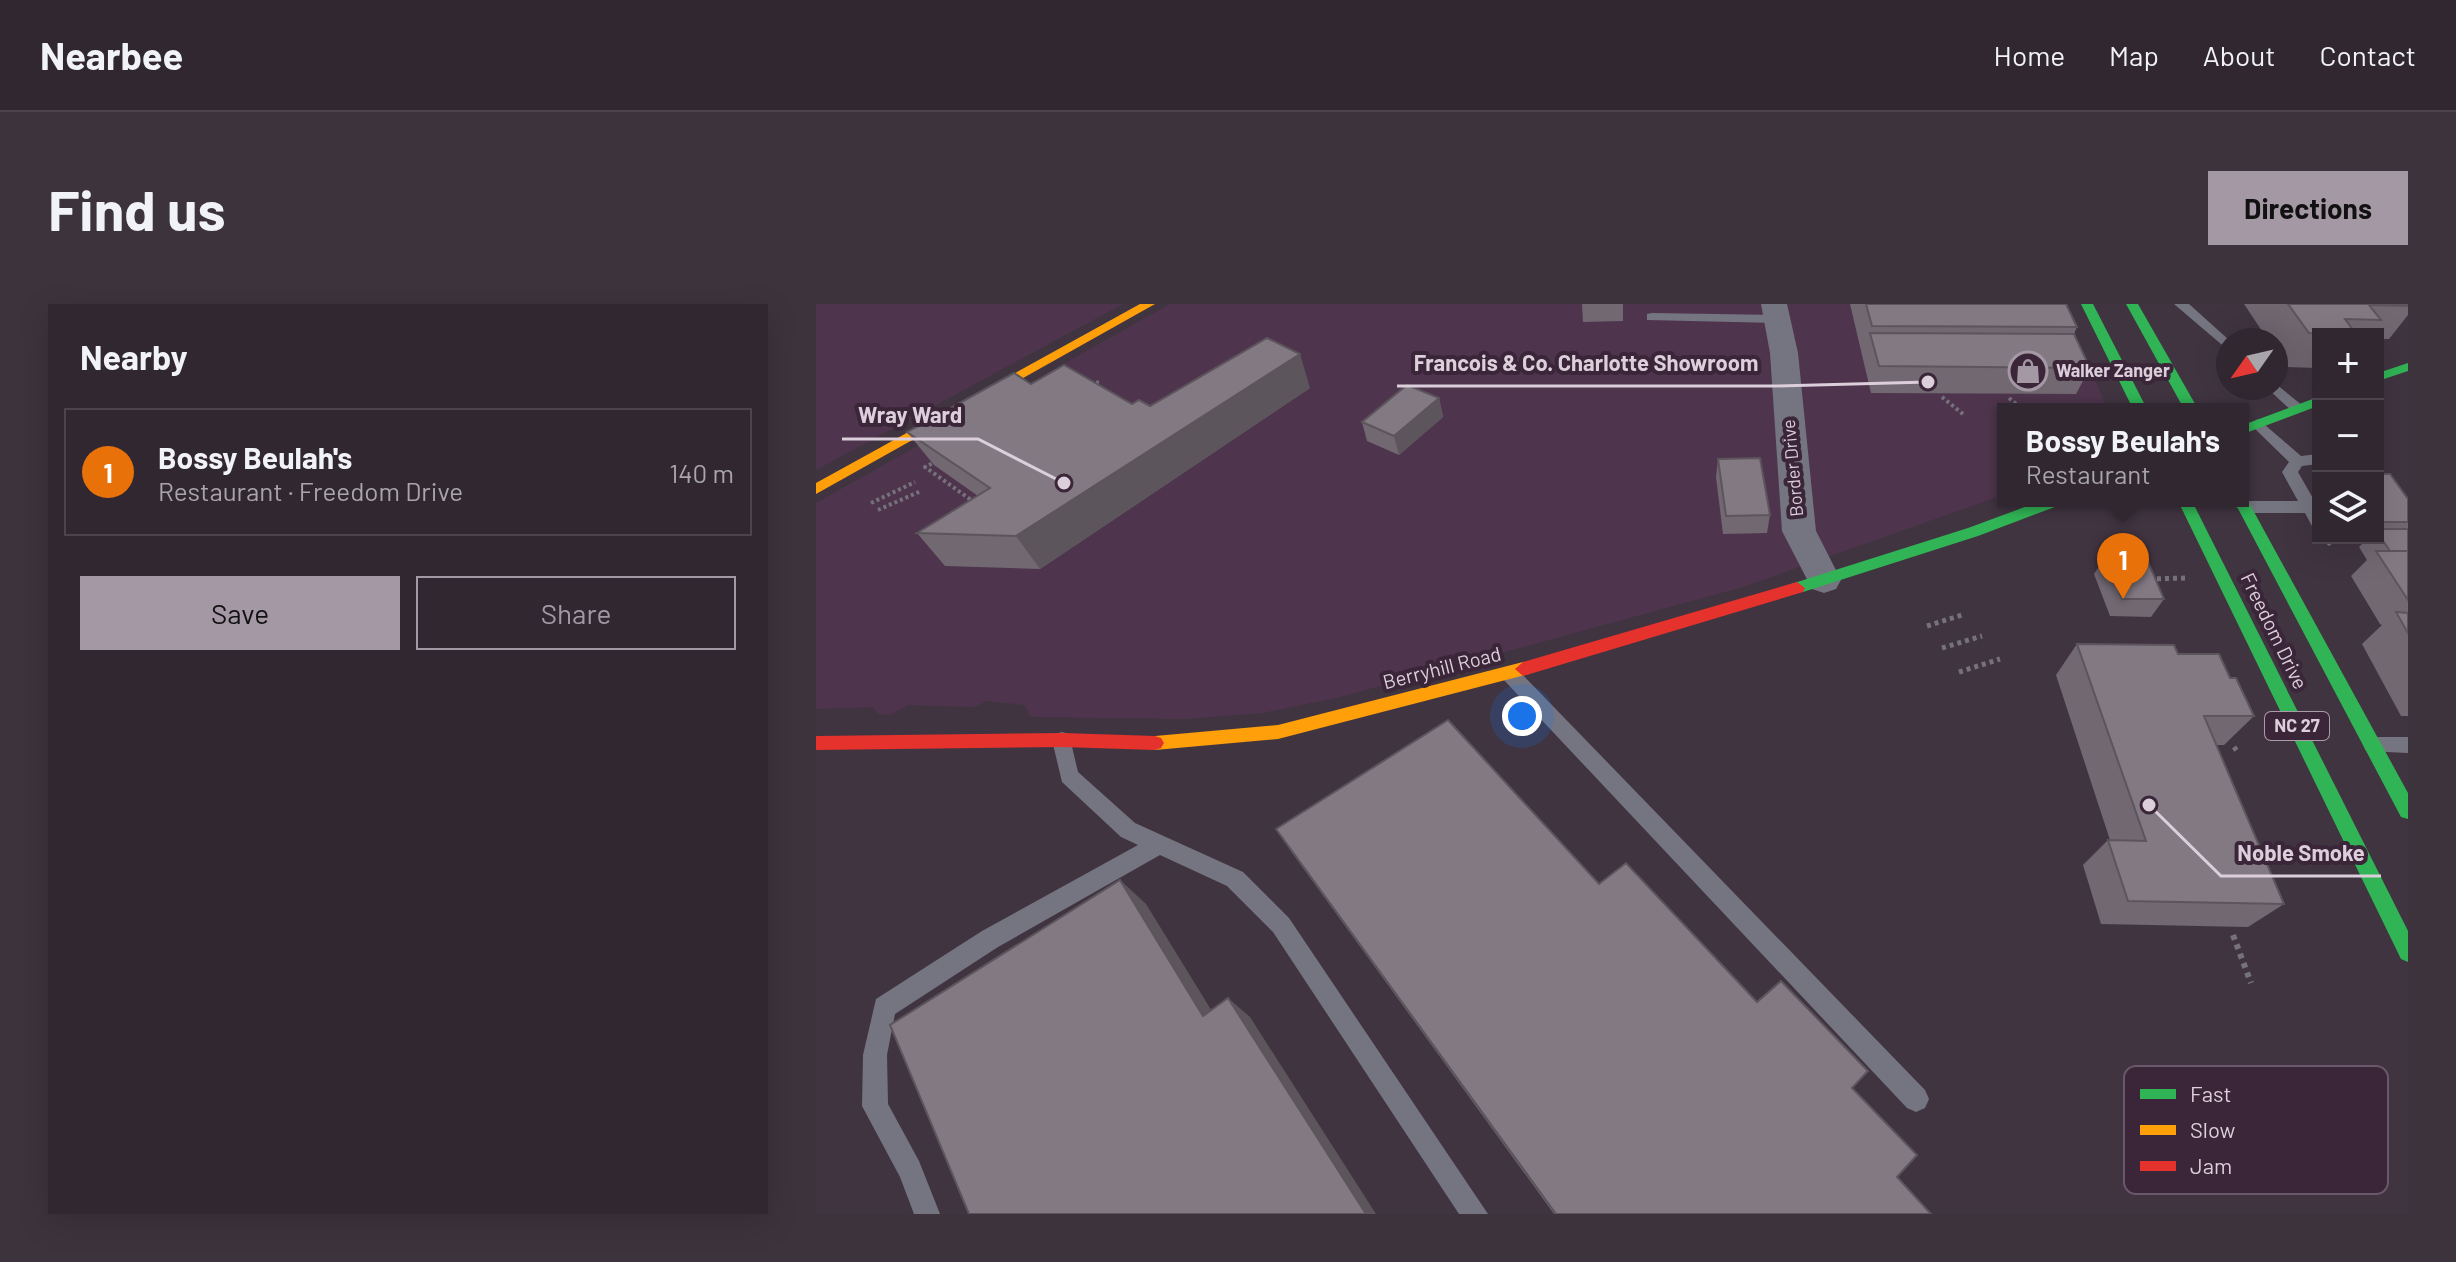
<!DOCTYPE html>
<html lang="en">
<head>
<meta charset="utf-8">
<style>
  body { margin:0; font-family:Barlow,sans-serif; background:#3c333c; color:#f1f3f6 }
  .controls { position:absolute; right:24px; top:24px; display:grid; overflow:hidden; border-radius:0px; box-shadow:0 8px 32px #0002 }
  .controls button { width:72px; height:72px; display:grid; place-items:center; padding:0; border:0; border-bottom:2px solid #4b444c; background:#302730; color:#f1f3f6; font:40px sans-serif }
  .compass { position:absolute; left:1400px; top:24px; width:72px; height:72px; border-radius:50%; background:#302730; box-shadow:0 8px 32px #0002; rotate:236deg }
  .you { position:absolute; left:706px; top:412px; width:28px; height:28px; margin:-20px; border:6px solid #fff; border-radius:50%; background:#1a73e8; box-shadow:0 0 0 12px #1a73e833 }
  .badge { display:grid; place-items:center; width:52px; height:52px; border-radius:50%; background:#a598a5; color:#fff; font-size:26px; font-weight:700 }
  .pin { position:absolute; translate:-50% -66px; filter:drop-shadow(0 2px 4px #0008) }
  .pin::after { content:''; position:absolute; top:42px; width:28px; height:24px; background:inherit; clip-path:polygon(0 0,100% 0,50% 100%) }
  .popup { position:absolute; left:1181px; top:99px; width:252px; height:104px; box-sizing:border-box; display:grid; place-content:center; border-radius:0px; background:#302730; filter:drop-shadow(0 2px 6px #0005); font-size:26px; white-space:nowrap; color:#a8a5ab }
  .popup b { font-size:30px; color:#f1f3f6 }
  .popup::after { content:''; position:absolute; left:50%; top:100%; margin-left:-16px; border:16px solid transparent; border-top-color:#302730 }
  .list { margin:0; padding:0; list-style:none }
  h2 { display:flex; justify-content:space-between; align-items:center; height:104px; margin:0; padding:0 32px; font-size:34px }
  h2 small { font-size:26px; font-weight:400; color:#a8a5ab }
  .list li { display:grid; grid-template-columns:52px 1fr auto; gap:24px; align-items:center; box-sizing:border-box; height:128px; margin:0 16px 16px; padding:0 16px; border:2px solid #4b444c; border-radius:0px }
  .list b { display:block; font-size:30px; white-space:nowrap }
  .list p { margin:0; font-size:26px; white-space:nowrap; color:#a8a5ab }
  .list em { font-size:26px; font-style:normal; color:#a8a5ab }
  .actions { display:flex; gap:16px; padding:24px 32px }
  .actions a { flex:1; padding:18px 0; border:2px solid #a598a5; border-radius:0px; text-align:center; font-size:28px; color:#a598a5 }
  .actions .main { background:#a598a5; color:#111 }
  .icon { flex:none; width:44px; height:44px; fill:none; stroke:currentColor; stroke-width:2; stroke-linecap:round; stroke-linejoin:round }
  .map { position:relative; flex:none; width:1592px; height:910px; overflow:hidden; border-radius:0px }
  header { display:flex; align-items:center; gap:48px; box-sizing:border-box; height:112px; padding:0 40px; background:#302730; border-bottom:2px solid #4b444c }
  header strong { font-size:38px }
  nav { display:flex; gap:44px; margin-inline-start:auto; font-size:28px }
  .intro { display:flex; align-items:center; justify-content:space-between; box-sizing:border-box; height:192px; padding:0 48px }
  h1 { margin:0; font-size:56px }
  .button { padding:20px 36px; border-radius:0px; background:#a598a5; color:#111; font-size:28px; font-weight:700 }
  main { display:flex; gap:48px; padding:0 48px }
  aside { flex:1; background:#302730; border-radius:0px; box-shadow:0 8px 32px #0002 }
  .map>svg:first-child { display:block }
</style>
</head>
<body>
<header>
<strong>Nearbee</strong>
<nav><a>Home</a><a>Map</a><a>About</a><a>Contact</a></nav>
</header>
<div class="intro"><h1>Find us</h1><a class="button">Directions</a></div>
<main>
<aside>
<h2>Nearby<small></small></h2>
<ul class="list">
<li><span class="badge" style="background:#e8710a">1</span><div><b>Bossy Beulah's</b><p>Restaurant · Freedom Drive</p></div><em>140 m</em></li>
</ul>
<div class="actions"><a class="main">Save</a><a>Share</a></div>
</aside>
<div class="map">
<svg width="1592" height="910" viewBox="0 0 1592 910">
  <rect width="100%" height="100%" fill="#403440"/>
  <g fill="#4e354d">
    <polygon points="0,0 307,0 0,166"/>
    <polygon points="354,0 1244,0 1292,105 1187,105 1187,191 927,283 520,394 446,409 370,415 215,413 208,401 171,397 158,403 92,401 74,411 62,410 57,403 0,405 0,199"/>
  </g>
  <g fill="none" stroke-linecap="round" stroke-linejoin="round">
    <g stroke="#76727c" stroke-width="4" stroke-dasharray="3 3" stroke-linecap="butt">
      <polyline points="274,78 286,79"/>
      <polyline points="1126,93 1147,110"/>
      <polyline points="1193,94 1206,105"/>
      <polyline points="121,157 109,163 158,198"/>
      <polyline points="55,199 99,178"/>
      <polyline points="62,206 105,187"/>
    </g>
    <g stroke="#76727c" stroke-width="5" stroke-dasharray="4 4" stroke-linecap="butt">
      <polyline points="1333,275 1370,274"/>
      <polyline points="1111,322 1149,310"/>
      <polyline points="1126,344 1166,332"/>
      <polyline points="1143,368 1184,355"/>
      <polyline points="1418,443 1421,447"/>
    </g>
    <polyline stroke="#76727c" stroke-width="6" stroke-dasharray="5 5" stroke-linecap="butt" points="1417,631 1435,679"/>
    <g fill="#757581" fill-rule="evenodd">
      <polygon points="1358,0 1373,0 1413,36 1412,46"/>
      <polygon points="836,9 961,11 968,15 961,19 831,16 831,10"/>
      <polygon points="1460,80 1487,102 1487,108 1477,108 1451,84 1460,84"/>
      <polygon points="1442,115 1485,152 1502,150 1502,160 1486,162 1482,168 1502,203 1502,224 1496,222 1489,209 1428,209 1420,203 1428,197 1482,197 1466,168 1473,158 1434,120"/>
      <polygon points="1503,234 1520,234 1521,236 1513,242"/>
      <polygon points="694,363 701,365 1109,786 1113,795 1109,804 1100,808 1091,804 687,375 685,370 687,365"/>
      <polygon points="246,428 253,430 262,468 319,519 427,568 473,614 672,910 643,910 457,628 411,582 344,551 182,643 79,710 71,751 72,800 103,857 124,910 98,910 84,873 46,802 47,751 60,695 166,627 322,541 305,533 246,478 236,436 239,430"/>
      <polygon points="1557,433 1592,433 1592,449 1550,447 1547,441 1550,435"/>
    </g>
    <polygon fill="#757581" fill-rule="evenodd" points="945,0 971,0 982,49 1000,227 1025,276 1020,285 1008,289 996,285 966,227 954,49"/>
    <g fill="#30b455" fill-rule="evenodd">
      <polygon points="1265,0 1277,0 1331,105 1317,105"/>
      <polygon points="1310,0 1322,0 1382,105 1368,105"/>
      <polygon points="1592,59 1592,67 1562,77 1562,69"/>
      <polygon points="1502,93 1502,102 1427,130 1427,121"/>
      <polygon points="1427,193 1432,197 1592,489 1592,515 1585,513 1418,197 1427,197"/>
      <polygon points="1225,197 1246,197 1244,201 1162,232 987,288 975,288 973,284 975,280 1152,224"/>
      <polygon points="1362,197 1376,197 1592,627 1592,658 1585,655"/>
    </g>
    <g fill="#ff9f0a" fill-rule="evenodd">
      <polygon points="324,0 339,0 0,190 0,179"/>
      <polygon points="707,358 715,365 713,370 462,435 339,446 333,444 330,439 333,434 339,432 462,421"/>
    </g>
    <g fill="#e5322d" fill-rule="evenodd">
      <polygon points="981,278 989,284 987,288 707,372 699,365 707,358"/>
      <polygon points="246,429 339,432 345,434 348,439 345,444 339,446 246,443 0,446 0,432"/>
    </g>
  </g>
  <g fill="#716871">
    <polygon points="766,0 807,0 807,17 767,18"/>
    <polygon points="1034,0 1250,0 1261,23 1258,30 1274,64 1260,90 1055,89"/>
    <polygon points="1428,0 1592,0 1592,11 1573,35 1562,35 1562,30 1502,30 1502,64 1469,63 1460,49 1460,36 1452,36"/>
    <polygon points="215,80 316,100 334,102 494,84 224,265 129,262 101,229 162,192 118,161 91,128"/>
    <polygon points="623,94 627,113 583,151 551,137 546,118"/>
    <polygon points="902,155 954,211 951,229 907,230 900,173"/>
    <polygon points="1562,170 1592,195 1592,412 1585,412 1546,340 1566,321 1564,320 1535,272 1551,256 1543,243 1550,236 1549,234 1562,234"/>
    <polygon points="1290,252 1348,295 1335,313 1294,312 1278,270"/>
    <polygon points="1261,340 1362,350 1414,374 1438,412 1408,441 1400,441 1468,600 1432,623 1285,620 1267,561 1292,536 1294,536 1240,371"/>
    <polygon points="460,525 783,580 941,698 1036,784 1081,873 1115,910 738,910 477,550"/>
  </g>
  <g fill="#5c555c">
    <polygon points="484,50 494,84 224,265 200,232"/>
    <polygon points="623,94 627,113 583,151 578,132"/>
    <polygon points="304,576 330,600 410,730 387,712"/>
    <polygon points="412,694 434,713 560,910 550,910"/>
  </g>
  <g fill="#837983" stroke="#5c555c" stroke-width="2">
    <polygon points="1050,0 1250,0 1261,23 1056,22"/>
    <polygon points="1472,0 1592,0 1592,2 1553,1 1565,16 1529,15 1540,30 1537,30 1493,29"/>
    <polygon points="1054,29 1258,30 1274,64 1063,62"/>
    <polygon points="451,34 484,50 200,232 101,229 174,184 91,128 198,69 215,80 248,61 316,100 323,96 334,102"/>
    <polygon points="591,81 623,94 578,132 546,118"/>
    <polygon points="944,154 954,211 910,212 902,155"/>
    <polygon points="1562,170 1574,170 1592,195 1592,218 1567,218 1562,210"/>
    <polygon points="1562,225 1592,225 1592,247 1574,247 1562,229"/>
    <polygon points="1560,247 1592,247 1592,296"/>
    <polygon points="1290,252 1330,253 1348,295 1306,295"/>
    <polygon points="1580,308 1592,309 1592,329"/>
    <polygon points="1261,340 1358,341 1362,350 1403,350 1414,374 1420,374 1438,412 1388,412 1468,600 1312,597 1292,536 1330,537"/>
    <polygon points="632,416 783,580 810,559 941,698 965,677 1052,767 1036,784 1101,851 1081,873 1115,910 740,910 460,525"/>
    <polygon points="304,576 387,712 412,694 550,910 153,910 74,721"/>
  </g>
  <defs>
    <g id="shop-ring" transform="scale(2)"><circle r="9.5" fill="#3a2539" stroke="#a598a5" stroke-width="1.5"/><path d="M-5-2.5h2.3a2.7 3.5 0 0 1 5.4 0H5L5.5 6h-11ZM-1.5-2.5h3a1.5 2.3 0 0 0-3 0Z" fill="#a598a5"/></g>
  </defs>
  <g fill-rule="evenodd">
    <use href="#shop-ring" x="1212" y="67"/>
  </g>
  <g text-anchor="middle" stroke-width="8" stroke-linejoin="round" paint-order="stroke">
    <g font-size="18" font-weight="bold" fill="#dccedb" stroke="#3a2539" text-anchor="start">
      <text x="1240" y="73">Walker Zanger</text>
    </g>
    <g font-size="18" fill="#dccedb" stroke="#3a2539">
      <text transform="translate(977 164) rotate(-95)" y="6">Border Drive</text>
    </g>
    <rect fill="#3a2539" stroke="#ab9baa" stroke-width="2" x="1449" y="408" width="64" height="28" rx="6"/>
    <g font-size="18" font-weight="bold" fill="#dccedb">
      <text x="1481" y="428">NC 27</text>
    </g>
    <g font-size="20" fill="#dccedb" stroke="#3a2539">
      <text transform="translate(1458 327) rotate(64)" y="7">Freedom Drive</text>
      <text transform="translate(626 364) rotate(-14)" y="7">Berryhill Road</text>
    </g>
  </g>
  <rect x="1308" y="762" width="264" height="128" rx="12" fill="#3a2539" stroke="#6b586a" stroke-width="2"/>
  <rect x="1324" y="785" width="36" height="10" fill="#30b455"/>
  <rect x="1324" y="821" width="36" height="10" fill="#ff9f0a"/>
  <rect x="1324" y="857" width="36" height="10" fill="#e5322d"/>
  <g font-size="22" fill="#dccedb">
    <text x="1374" y="798">Fast</text>
    <text x="1374" y="834">Slow</text>
    <text x="1374" y="870">Jam</text>
  </g>
  <path fill="none" stroke="#dccedb" stroke-width="3" d="M1112 78L958 82H581M248 179L162 135H26M1333 501L1405 572H1565"/>
  <g fill="#dccedb" stroke="#3a2539" stroke-width="3">
    <circle cx="1112" cy="78" r="8"/>
    <circle cx="248" cy="179" r="8"/>
    <circle cx="1333" cy="501" r="8"/>
  </g>
  <g font-size="22" text-anchor="middle" font-weight="bold" fill="#dccedb" stroke="#3a2539" stroke-width="8" stroke-linejoin="round" paint-order="stroke">
    <text x="770" y="67">Francois &amp; Co. Charlotte Showroom</text>
    <text x="94" y="119">Wray Ward</text>
    <text x="1485" y="557">Noble Smoke</text>
  </g>
</svg>
<div class="controls">
<button>+</button>
<button>−</button>
<button><svg class="icon" aria-label="layers" viewBox="0 0 24 24"><path d="M12 4l9 5-9 5-9-5zM3 14l9 5 9-5"/></svg></button>
</div>
<svg class="compass" viewBox="-18 -18 36 36"><path d="M0-13l5 13h-10z" fill="#e53935"/><path d="M0 13l5-13h-10z" fill="#a8a5ab"/></svg>
<div class="you"></div>
<div class="pin badge" style="left:1307px;top:295px;background:#e8710a">1</div>
<div class="popup"><b>Bossy Beulah's</b>Restaurant</div>
</div>
</main>
</body>
</html>
